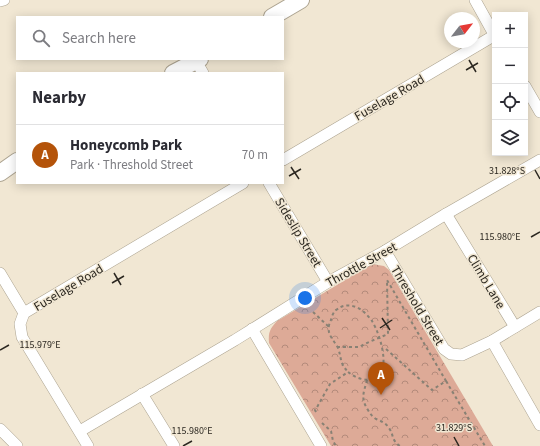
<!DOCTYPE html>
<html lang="en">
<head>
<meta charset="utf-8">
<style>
  body { margin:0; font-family:"Source Sans 3",sans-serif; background:#f2f2f3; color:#2b2b33 }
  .controls { position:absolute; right:12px; top:12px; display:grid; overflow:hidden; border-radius:0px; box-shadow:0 2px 10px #0003 }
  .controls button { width:36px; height:36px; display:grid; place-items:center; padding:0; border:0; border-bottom:1px solid #e1e1e2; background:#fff; color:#2b2b33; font:20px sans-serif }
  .compass { position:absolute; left:444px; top:12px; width:36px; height:36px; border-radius:50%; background:#fff; box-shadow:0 2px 10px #0003; rotate:59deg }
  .you { position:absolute; left:305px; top:298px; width:14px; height:14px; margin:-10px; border:3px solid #fff; border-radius:50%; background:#1a73e8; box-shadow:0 0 0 6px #1a73e833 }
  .badge { display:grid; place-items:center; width:26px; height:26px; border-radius:50%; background:#b45309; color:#fff; font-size:13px; font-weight:700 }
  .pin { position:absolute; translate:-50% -33px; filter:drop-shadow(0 1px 2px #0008) }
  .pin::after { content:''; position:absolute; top:21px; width:14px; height:12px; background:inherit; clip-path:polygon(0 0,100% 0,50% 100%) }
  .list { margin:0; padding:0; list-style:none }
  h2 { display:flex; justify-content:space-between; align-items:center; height:52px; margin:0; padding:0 16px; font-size:17px }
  h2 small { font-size:13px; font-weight:400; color:#7c7c81 }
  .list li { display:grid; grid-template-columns:26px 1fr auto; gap:12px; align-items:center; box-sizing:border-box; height:60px; padding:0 16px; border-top:1px solid #e1e1e2 }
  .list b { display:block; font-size:15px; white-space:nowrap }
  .list p { margin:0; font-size:13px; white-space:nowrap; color:#7c7c81 }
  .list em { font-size:13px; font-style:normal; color:#7c7c81 }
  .icon { flex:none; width:22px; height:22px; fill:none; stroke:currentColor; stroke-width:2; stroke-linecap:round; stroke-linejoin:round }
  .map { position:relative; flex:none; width:540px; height:446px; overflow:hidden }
  .search { position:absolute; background:#fff; box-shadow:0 2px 10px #0003; left:16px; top:16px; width:268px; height:44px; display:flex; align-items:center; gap:10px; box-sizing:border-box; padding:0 14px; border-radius:0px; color:#7c7c81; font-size:15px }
  .panel { position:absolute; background:#fff; box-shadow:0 2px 10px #0003; left:16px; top:72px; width:268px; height:112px; border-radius:0px }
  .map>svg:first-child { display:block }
</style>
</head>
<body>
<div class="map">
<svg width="540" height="446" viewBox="0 0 540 446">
  <defs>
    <pattern id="park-crowns" width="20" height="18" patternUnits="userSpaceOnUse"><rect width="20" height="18" fill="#ddaa97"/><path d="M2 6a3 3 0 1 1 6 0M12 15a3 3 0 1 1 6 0" fill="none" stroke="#b38a7b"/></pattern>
  </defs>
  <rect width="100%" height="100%" fill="#f1e7d3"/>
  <path fill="url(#park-crowns)" d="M372,264L384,266L389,270L493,446H331L269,343C268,332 270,329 277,321Z"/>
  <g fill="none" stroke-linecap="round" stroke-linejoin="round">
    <g stroke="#ada491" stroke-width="12">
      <g id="street">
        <polyline points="475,0 495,36"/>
        <polyline points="0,1 4,0"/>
        <polyline points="196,61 203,73"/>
        <polyline points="525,86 540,112"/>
        <polyline points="283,160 495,35"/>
        <polyline points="269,183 328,282"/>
        <polyline points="446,214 515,327"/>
        <polyline points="385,251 444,349 451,354 462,355 492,341 540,312"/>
        <polyline points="0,273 24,313"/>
        <polyline points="252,329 321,446"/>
        <polyline points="492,341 540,425"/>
        <polyline points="142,394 174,446"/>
        <polyline points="0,429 17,446"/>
        <polyline points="80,431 235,340 328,282 385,251 446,214 540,160"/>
        <polyline points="88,446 22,337 20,324 24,313 243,183"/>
      </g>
    </g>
    <g stroke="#ada491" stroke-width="18">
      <g id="secondary">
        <polyline points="272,17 301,0"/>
        <polyline points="173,73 200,59"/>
        <polyline points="0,173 17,161"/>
      </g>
    </g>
    <g stroke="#888174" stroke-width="2" stroke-dasharray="3 3" stroke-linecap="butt">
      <polyline points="313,312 329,327"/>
      <polyline points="337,347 359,347 369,342 388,334 387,280 446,381 432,390 386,349 383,351"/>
      <path d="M367,380C364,392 360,398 368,410C370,414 372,416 376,419C381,421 386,423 389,428C394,435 391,440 400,446"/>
      <polyline points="446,381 485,446"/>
      <path d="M316,412L315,410L316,409L330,384L348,372C352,375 357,378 362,379C396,387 382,337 372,321C370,318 367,315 364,312C357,306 347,303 339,308C338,309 335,310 334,312C333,314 331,318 331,320C329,323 328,329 329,332C330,337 335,342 338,348C342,359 339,362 348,372"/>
      <polyline points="322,423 331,431 333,441 336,446"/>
    </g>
    <use href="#street" stroke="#fff" stroke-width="11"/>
    <use href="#secondary" stroke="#fff" stroke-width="16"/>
  </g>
  <path fill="none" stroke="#2c2821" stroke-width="1.5" d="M469,60L476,72M466,70L478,63M291,167L299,179M535,170L540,179M289,176L301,169M531,237L540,232M114,273L121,285M112,283L124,276M382,318L390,330M380,328L392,320M0,350L9,345M454,437L459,446M183,446L192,441"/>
  <g text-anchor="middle" stroke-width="3" stroke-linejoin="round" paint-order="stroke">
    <g font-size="13" fill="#2c2821" stroke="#f1e7d3">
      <text transform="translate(389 97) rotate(-30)" y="5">Fuselage Road</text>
      <text transform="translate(299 232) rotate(59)" y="5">Sideslip Street</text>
      <text transform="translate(361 264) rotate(-29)" y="5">Throttle Street</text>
      <text transform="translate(487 281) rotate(59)" y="5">Climb Lane</text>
      <text transform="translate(68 287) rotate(-31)" y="5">Fuselage Road</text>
      <text transform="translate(418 305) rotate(59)" y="5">Threshold Street</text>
    </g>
  </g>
  <g font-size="10" text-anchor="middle" fill="#2c2821" stroke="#f1e7d3" stroke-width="3" stroke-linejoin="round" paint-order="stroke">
    <text x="507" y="174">31.828°S</text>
    <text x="500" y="240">115.980°E</text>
    <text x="40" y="348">115.979°E</text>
    <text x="454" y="431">31.829°S</text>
    <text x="192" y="434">115.980°E</text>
  </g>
</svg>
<div class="controls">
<button>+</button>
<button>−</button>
<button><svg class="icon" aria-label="locate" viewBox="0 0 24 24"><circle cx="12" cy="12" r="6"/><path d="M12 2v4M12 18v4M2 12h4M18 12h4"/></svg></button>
<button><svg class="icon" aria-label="layers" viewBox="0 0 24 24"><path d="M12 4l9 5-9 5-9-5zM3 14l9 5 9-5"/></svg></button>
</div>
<svg class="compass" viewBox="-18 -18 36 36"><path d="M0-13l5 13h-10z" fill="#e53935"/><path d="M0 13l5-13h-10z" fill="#7c7c81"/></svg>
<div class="you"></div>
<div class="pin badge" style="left:381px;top:395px">A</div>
<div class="search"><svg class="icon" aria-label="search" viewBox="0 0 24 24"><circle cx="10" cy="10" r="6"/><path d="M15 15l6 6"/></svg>Search here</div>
<section class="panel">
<h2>Nearby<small></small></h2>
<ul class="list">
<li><span class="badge">A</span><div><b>Honeycomb Park</b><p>Park · Threshold Street</p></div><em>70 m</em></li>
</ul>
</section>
</div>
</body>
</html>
